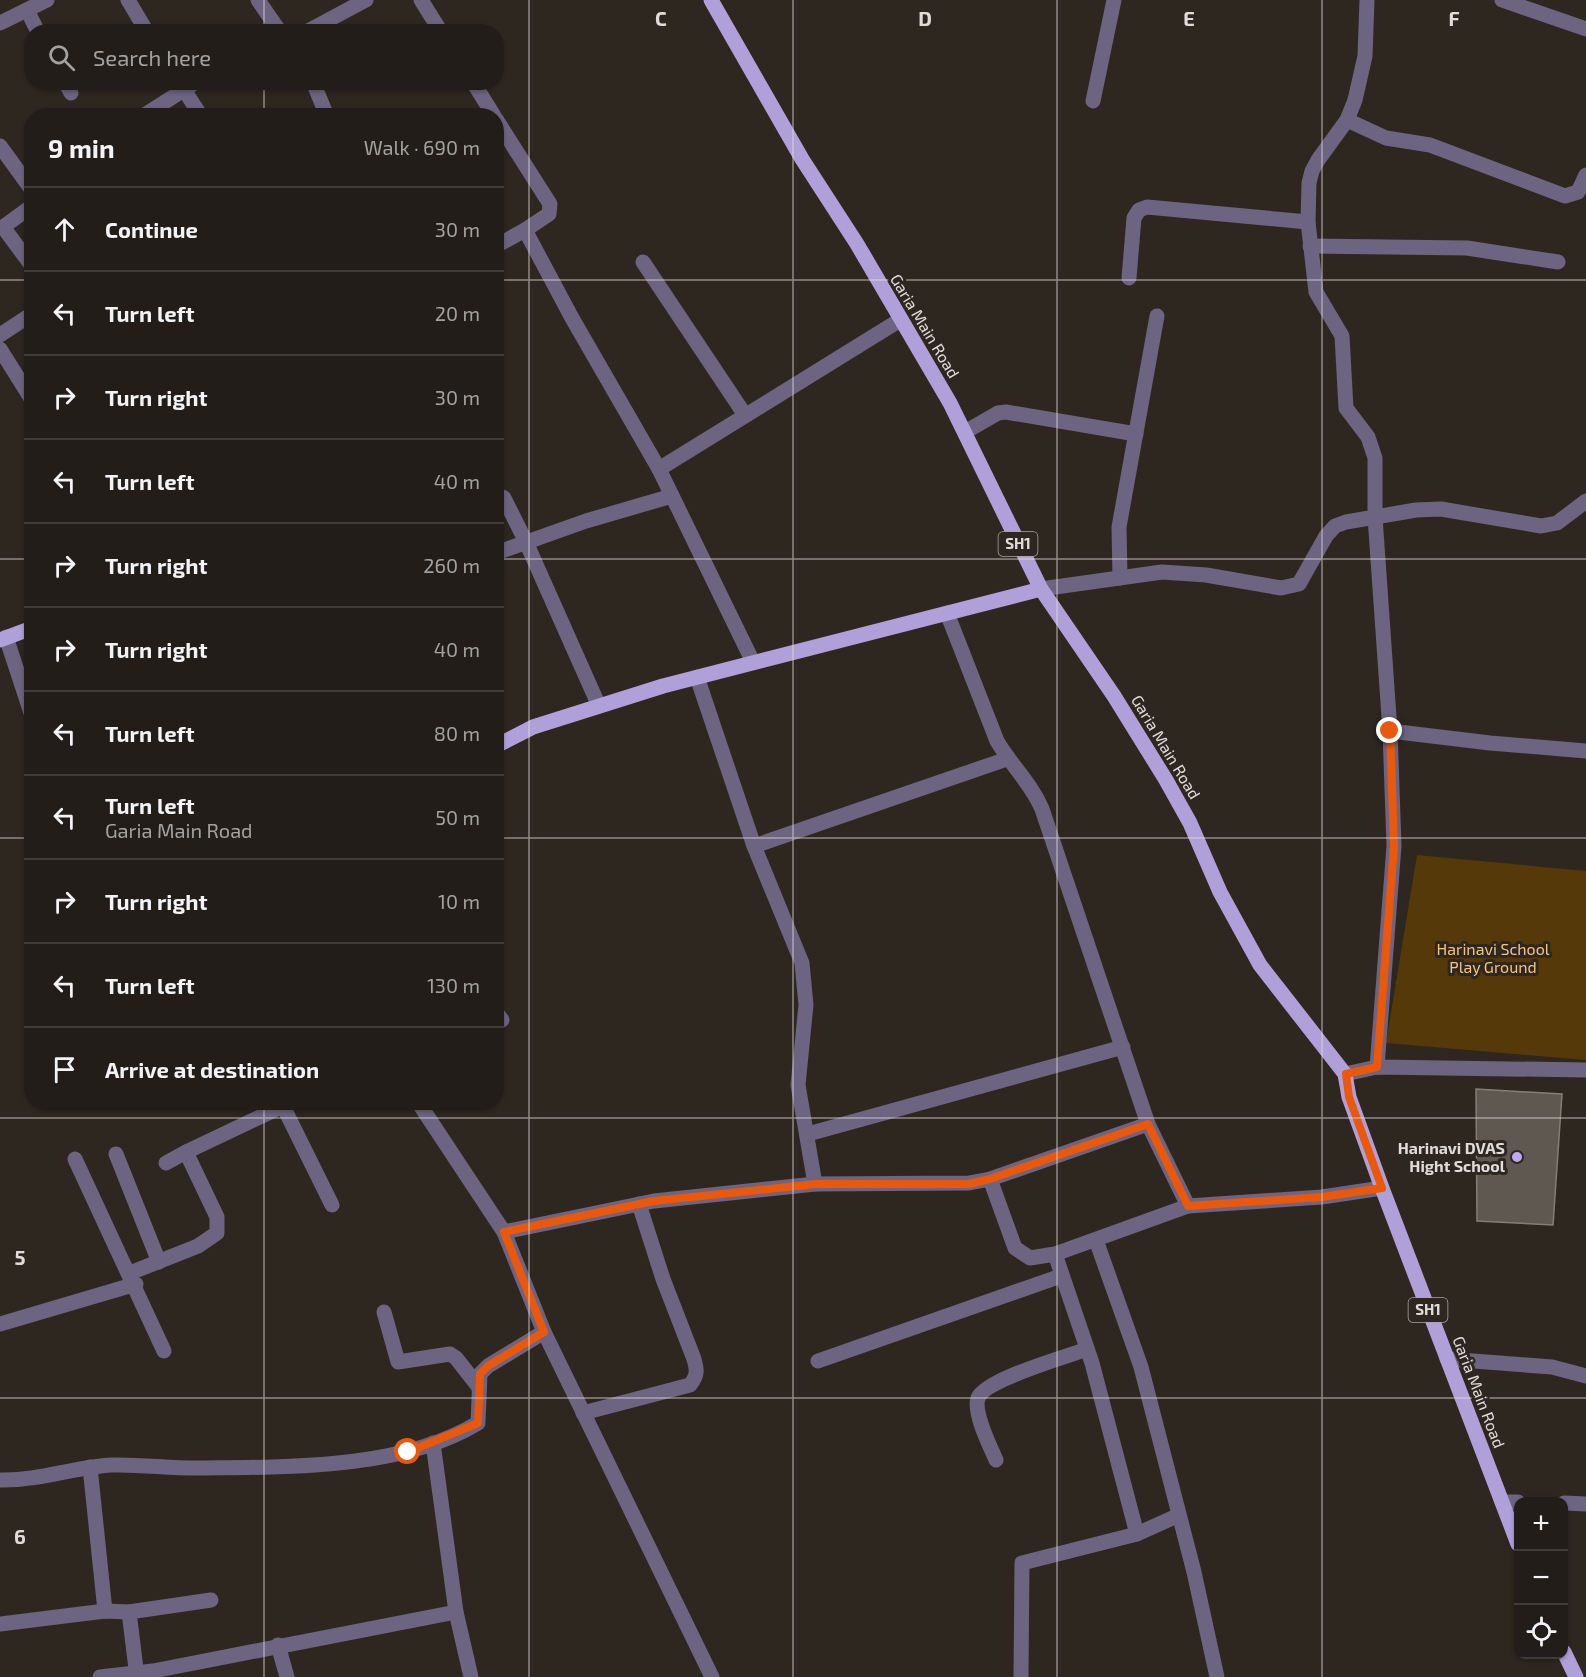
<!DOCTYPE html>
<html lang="en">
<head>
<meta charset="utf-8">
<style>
  body { margin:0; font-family:"Exo 2",sans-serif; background:#2e2a25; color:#f1f3f6 }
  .controls { position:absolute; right:18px; bottom:18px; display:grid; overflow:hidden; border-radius:12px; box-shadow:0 2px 4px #0004 }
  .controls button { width:54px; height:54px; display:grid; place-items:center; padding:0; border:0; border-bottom:2px solid #3f3b37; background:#221d18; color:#f1f3f6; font:30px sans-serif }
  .stop { position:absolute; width:18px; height:18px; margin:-14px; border:4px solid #ea580c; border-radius:50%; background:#fff }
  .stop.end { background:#ea580c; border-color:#fff; box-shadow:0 2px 6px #0008 }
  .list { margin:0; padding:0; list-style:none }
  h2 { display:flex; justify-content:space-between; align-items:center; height:78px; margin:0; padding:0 24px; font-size:26px }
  h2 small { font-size:20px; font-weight:400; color:#a2a2a2 }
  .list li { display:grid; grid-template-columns:39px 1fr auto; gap:18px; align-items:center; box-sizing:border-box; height:84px; padding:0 24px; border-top:2px solid #3f3b37 }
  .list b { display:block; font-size:22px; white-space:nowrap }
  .list p { margin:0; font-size:20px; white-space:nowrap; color:#a2a2a2 }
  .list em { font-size:20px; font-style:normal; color:#a2a2a2 }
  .icon { flex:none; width:33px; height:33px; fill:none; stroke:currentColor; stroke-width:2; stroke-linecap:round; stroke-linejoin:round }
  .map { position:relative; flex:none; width:1586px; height:1677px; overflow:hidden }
  .search { position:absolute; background:#221d18; box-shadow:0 2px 4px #0004; left:24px; top:24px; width:480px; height:66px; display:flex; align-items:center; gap:15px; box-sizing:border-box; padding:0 21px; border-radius:24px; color:#a2a2a2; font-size:22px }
  .panel { position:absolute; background:#221d18; box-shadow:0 2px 4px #0004; left:24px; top:108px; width:480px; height:1002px; border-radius:24px }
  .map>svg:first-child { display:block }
</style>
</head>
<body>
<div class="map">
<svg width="1586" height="1677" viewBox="0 0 1586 1677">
  <rect width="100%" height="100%" fill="#2d2720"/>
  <polygon fill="#553909" points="1417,855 1586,871 1586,1060 1386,1043"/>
  <polygon fill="#5e5850" stroke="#847e75" stroke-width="1.5" points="1476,1089 1562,1094 1553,1225 1477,1221"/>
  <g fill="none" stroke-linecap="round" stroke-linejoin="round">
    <g stroke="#6c6481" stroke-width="15">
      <polyline points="128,0 147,32"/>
      <polyline points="258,0 280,32"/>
      <polyline points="421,0 441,32"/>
      <polyline points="1367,0 1365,56 1355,100 1347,120 1318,160 1312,171 1309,183 1308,222 1316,292 1342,336 1346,408 1368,437 1375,458 1375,517 1390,731 1394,846 1377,1067"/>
      <polyline points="1502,0 1586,29"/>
      <polyline points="27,10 38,32"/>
      <polyline points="0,23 47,0"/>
      <polyline points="306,32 366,0"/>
      <polyline points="65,82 71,93"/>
      <polyline points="179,82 201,116"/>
      <polyline points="313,82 327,116"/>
      <polyline points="473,82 494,116"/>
      <polyline points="1093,101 1114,0"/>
      <polyline points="143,116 196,82"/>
      <polyline points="496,119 550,204 549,214 525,230"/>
      <polyline points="1347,120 1386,138 1430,145 1565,196 1578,192 1586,175"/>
      <polyline points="0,146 32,190"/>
      <polyline points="32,206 3,227 32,266"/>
      <polyline points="496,246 525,230 572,318 659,469 753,662"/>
      <polyline points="1310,246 1467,248 1558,262"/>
      <polyline points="643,262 745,415"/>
      <polyline points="1129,278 1134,218 1139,210 1147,207 1308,222"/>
      <polyline points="0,335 32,314"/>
      <polyline points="0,349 32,400"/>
      <polyline points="965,432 998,413 1006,412 1136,434"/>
      <polyline points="659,469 900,320"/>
      <polyline points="496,494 504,498 526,542 599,706"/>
      <polyline points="496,553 586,521 672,496"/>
      <polyline points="1120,578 1119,527 1157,316"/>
      <polyline points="1041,589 1162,572 1206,575 1281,588 1299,584 1326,536 1335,526 1346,522 1416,510 1441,509 1541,526 1557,523 1586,501"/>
      <path d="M947,613L997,741C1011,765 1031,783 1042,809L1148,1124L1188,1206"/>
      <polyline points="6,637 32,716"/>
      <polyline points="697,677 754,846 802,963 806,1005 798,1085 815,1184"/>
      <polyline points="1390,731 1490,743 1586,751"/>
      <polyline points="754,846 1007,759"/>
      <polyline points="496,1012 502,1020"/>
      <polyline points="1345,1074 1377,1067 1586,1070"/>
      <polyline points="281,1102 332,1205"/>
      <polyline points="418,1102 504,1232 544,1332 712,1677"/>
      <polyline points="808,1134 1123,1047"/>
      <polyline points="116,1154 159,1262"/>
      <polyline points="75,1159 164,1351"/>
      <polyline points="166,1163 186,1152"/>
      <polyline points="990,1179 1015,1248 1030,1258 1055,1254 1188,1206 1322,1197 1382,1188"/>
      <polyline points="504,1232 654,1201 815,1184 969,1183 990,1179 1148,1124"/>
      <polyline points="1096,1240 1141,1367 1194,1572 1217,1677"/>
      <polyline points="1055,1254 1092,1363 1137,1534"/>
      <polyline points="130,1273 198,1246 217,1233 217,1217 186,1152 283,1106"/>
      <polyline points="384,1312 398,1362 450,1354 456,1358 478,1386"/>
      <polyline points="0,1324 136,1284"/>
      <polyline points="1447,1359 1552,1367 1586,1376"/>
      <polyline points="818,1361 1061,1276"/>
      <path d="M583,1413L690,1385C698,1375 697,1370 694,1359L663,1279L639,1204"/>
      <polyline points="433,1443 456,1612"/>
      <path d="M996,1460C990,1446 973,1413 978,1398C986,1379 1066,1357 1087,1349"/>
      <polyline points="90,1467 105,1611"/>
      <path d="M0,1480C39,1481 74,1467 112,1465C142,1464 173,1469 203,1468C290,1467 402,1469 478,1423L480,1374L488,1366L544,1332"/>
      <polyline points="1502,1502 1518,1502"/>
      <polyline points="1564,1503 1586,1504"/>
      <polyline points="129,1612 211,1600"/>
      <polyline points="0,1624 105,1611 129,1612 137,1677"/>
      <polyline points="278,1645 287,1677"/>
      <polyline points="100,1677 153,1671 456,1612 471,1677"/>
      <polyline points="1021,1677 1022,1563 1137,1534 1179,1515"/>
    </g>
    <g stroke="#b0a0da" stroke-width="15">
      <polyline points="711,0 802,159 857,244 950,403 1041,589 1114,696 1166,780 1190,823 1220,892 1260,965 1345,1074 1349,1097 1382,1188 1518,1544"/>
      <polyline points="0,640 32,628"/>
      <polyline points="496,746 533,727 663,686 1041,589"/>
      <polyline points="1564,1652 1576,1677"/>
    </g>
  </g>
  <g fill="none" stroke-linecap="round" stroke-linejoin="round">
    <polyline stroke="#ea580c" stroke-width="8" points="408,1452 478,1423 480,1374 488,1366 544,1332 504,1232 654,1201 816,1184 969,1184 990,1179 1148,1124 1188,1206 1322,1197 1382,1188 1349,1097 1346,1074 1377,1067 1394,846 1390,731"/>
  </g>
  <path fill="none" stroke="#e0ddd8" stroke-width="1.5" stroke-opacity="0.55" d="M264,0V32M529,0V1677M793,0V1677M1057,0V1677M1322,0V1677M264,82V116M0,280H32M496,280H1586M0,559H32M496,559H1586M0,838H32M496,838H1586M264,1102V1677M0,1118H1586M0,1398H1586"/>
  <circle fill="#bfa9f4" stroke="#2d2720" stroke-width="2" cx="1517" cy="1157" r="6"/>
  <g text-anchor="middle" stroke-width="6" stroke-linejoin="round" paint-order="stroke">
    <g fill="#2d2720" stroke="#aaa6a1" stroke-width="1.5">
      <rect x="998.5" y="532" width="39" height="24" rx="4.5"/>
      <rect x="1408.5" y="1298" width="39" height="24" rx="4.5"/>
    </g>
    <g font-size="15" font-weight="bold" fill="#e0ddd8">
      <text x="1018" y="549">SH1</text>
      <text x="1428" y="1315">SH1</text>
    </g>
    <g font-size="16" fill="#e0ddd8" stroke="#2d2720">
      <text transform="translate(925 326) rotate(59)" y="6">Garia Main Road</text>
      <text transform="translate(1166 747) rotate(59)" y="6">Garia Main Road</text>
      <text transform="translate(1479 1392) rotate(69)" y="6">Garia Main Road</text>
    </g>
    <g font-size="16" fill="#f6c47f" stroke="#2d2720">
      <text x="1493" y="955">Harinavi School<tspan x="1493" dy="18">Play Ground</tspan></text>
    </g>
    <g font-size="16" font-weight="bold" fill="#e0ddd8" stroke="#2d2720" text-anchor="end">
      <text x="1505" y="1154">Harinavi DVAS<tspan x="1505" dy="18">Hight School</tspan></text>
    </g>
  </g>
  <g font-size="20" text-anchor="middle" font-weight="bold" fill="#e0ddd8" stroke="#2d2720" stroke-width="6" stroke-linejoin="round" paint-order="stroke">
    <text x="661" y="26">C</text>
    <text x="925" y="26">D</text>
    <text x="1189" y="26">E</text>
    <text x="1454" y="26">F</text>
    <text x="20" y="1265">5</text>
    <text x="20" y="1544">6</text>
  </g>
</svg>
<div class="controls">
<button>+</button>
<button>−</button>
<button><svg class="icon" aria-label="locate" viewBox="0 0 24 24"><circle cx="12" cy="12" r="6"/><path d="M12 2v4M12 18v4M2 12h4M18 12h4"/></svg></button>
</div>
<div class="stop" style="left:408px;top:1452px"></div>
<div class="stop end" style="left:1390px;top:731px"></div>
<div class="search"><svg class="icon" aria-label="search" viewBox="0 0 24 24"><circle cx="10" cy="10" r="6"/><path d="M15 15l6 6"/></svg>Search here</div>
<section class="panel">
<h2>9 min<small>Walk · 690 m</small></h2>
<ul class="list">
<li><svg class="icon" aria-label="ahead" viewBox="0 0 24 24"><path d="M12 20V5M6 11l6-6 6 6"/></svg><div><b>Continue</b></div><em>30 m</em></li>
<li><svg class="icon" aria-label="left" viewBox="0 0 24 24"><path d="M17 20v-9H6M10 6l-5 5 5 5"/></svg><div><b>Turn left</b></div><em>20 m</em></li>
<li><svg class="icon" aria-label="right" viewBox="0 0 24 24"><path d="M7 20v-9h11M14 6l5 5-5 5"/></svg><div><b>Turn right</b></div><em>30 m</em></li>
<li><svg class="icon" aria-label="left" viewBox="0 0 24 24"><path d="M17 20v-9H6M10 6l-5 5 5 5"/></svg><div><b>Turn left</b></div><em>40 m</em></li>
<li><svg class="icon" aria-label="right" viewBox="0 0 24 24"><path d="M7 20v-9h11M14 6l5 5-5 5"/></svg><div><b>Turn right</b></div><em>260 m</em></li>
<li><svg class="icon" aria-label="right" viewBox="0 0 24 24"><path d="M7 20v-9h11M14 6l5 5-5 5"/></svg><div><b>Turn right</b></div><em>40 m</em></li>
<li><svg class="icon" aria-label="left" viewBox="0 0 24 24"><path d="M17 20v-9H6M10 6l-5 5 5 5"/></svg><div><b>Turn left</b></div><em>80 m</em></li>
<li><svg class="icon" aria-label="left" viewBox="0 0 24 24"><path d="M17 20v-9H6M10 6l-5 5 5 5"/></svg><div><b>Turn left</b><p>Garia Main Road</p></div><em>50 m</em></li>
<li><svg class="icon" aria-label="right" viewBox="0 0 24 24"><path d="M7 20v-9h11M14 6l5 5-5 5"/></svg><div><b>Turn right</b></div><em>10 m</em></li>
<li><svg class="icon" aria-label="left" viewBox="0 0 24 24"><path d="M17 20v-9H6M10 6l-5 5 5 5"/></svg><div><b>Turn left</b></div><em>130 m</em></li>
<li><svg class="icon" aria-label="arrive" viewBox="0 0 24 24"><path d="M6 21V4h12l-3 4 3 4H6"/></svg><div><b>Arrive at destination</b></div></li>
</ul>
</section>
</div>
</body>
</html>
